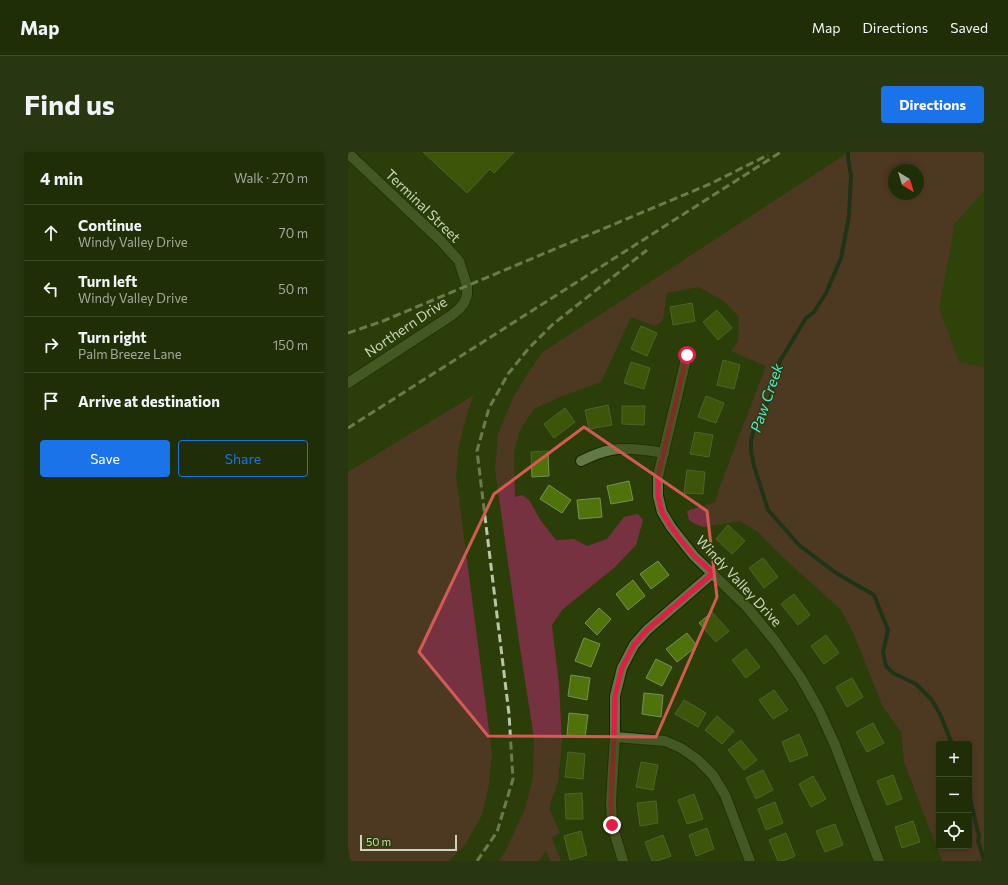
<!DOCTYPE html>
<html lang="en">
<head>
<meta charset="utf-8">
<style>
  body { margin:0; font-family:Commissioner,sans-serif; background:#283611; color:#f1f3f6 }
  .controls { position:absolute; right:12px; bottom:12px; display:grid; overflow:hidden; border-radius:4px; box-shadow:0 2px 6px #0003 }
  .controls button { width:36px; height:36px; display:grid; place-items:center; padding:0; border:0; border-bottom:1px solid #3d4a28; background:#202e07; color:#f1f3f6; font:20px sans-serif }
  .compass { position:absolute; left:540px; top:12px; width:36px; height:36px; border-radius:50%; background:#202e07; box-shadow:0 2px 6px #0003; rotate:142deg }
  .scale { position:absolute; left:12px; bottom:10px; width:97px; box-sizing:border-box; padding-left:4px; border:2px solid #cad6bb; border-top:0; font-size:11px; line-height:14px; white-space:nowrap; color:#cad6bb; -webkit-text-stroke:3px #2b3e09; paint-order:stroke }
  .stop { position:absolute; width:12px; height:12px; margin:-9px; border:3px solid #e11d48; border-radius:50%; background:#fff }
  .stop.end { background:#e11d48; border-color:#fff; box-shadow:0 1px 4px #0008 }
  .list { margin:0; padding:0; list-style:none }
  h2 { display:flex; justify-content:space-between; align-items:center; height:52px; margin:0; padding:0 16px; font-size:17px }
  h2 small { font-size:13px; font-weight:400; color:#a2a89b }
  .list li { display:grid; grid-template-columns:26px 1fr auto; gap:12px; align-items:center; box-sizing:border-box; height:56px; padding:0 16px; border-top:1px solid #3d4a28 }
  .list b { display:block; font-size:15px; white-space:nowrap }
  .list p { margin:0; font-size:13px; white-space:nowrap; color:#a2a89b }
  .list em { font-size:13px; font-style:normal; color:#a2a89b }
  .actions { display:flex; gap:8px; padding:12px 16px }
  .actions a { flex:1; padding:9px 0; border:1px solid #1a73e8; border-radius:4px; text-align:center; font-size:14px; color:#1a73e8 }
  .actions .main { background:#1a73e8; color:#fff }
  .icon { flex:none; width:22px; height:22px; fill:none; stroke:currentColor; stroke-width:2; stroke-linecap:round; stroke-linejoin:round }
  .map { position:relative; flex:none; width:636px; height:709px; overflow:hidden; border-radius:4px }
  header { display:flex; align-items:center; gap:24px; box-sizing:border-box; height:56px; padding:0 20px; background:#202e07; border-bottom:1px solid #3d4a28 }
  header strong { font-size:19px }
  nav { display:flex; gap:22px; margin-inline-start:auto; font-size:14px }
  .intro { display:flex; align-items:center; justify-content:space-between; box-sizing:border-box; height:96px; padding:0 24px }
  h1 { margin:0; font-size:28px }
  .button { padding:10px 18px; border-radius:4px; background:#1a73e8; color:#fff; font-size:14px; font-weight:700 }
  main { display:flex; gap:24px; padding:0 24px }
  aside { flex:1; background:#202e07; border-radius:4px; box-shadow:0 2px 6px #0003 }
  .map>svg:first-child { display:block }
</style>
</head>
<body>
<header>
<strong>Map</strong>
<nav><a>Map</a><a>Directions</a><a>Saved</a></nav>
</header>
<div class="intro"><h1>Find us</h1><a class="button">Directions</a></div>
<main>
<aside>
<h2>4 min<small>Walk · 270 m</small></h2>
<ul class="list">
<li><svg class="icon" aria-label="ahead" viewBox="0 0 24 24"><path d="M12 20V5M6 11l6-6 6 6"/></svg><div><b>Continue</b><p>Windy Valley Drive</p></div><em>70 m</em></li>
<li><svg class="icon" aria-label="left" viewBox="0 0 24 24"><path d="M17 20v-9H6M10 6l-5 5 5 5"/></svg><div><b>Turn left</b><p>Windy Valley Drive</p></div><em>50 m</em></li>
<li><svg class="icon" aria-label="right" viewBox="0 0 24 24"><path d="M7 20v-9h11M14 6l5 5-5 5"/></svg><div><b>Turn right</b><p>Palm Breeze Lane</p></div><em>150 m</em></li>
<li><svg class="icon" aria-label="arrive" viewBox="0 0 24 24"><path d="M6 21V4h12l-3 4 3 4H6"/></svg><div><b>Arrive at destination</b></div></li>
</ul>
<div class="actions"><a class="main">Save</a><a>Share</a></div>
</aside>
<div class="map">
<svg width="636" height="709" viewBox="0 0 636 709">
  <rect width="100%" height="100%" fill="#2b3e09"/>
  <polygon fill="#32480a" points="636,0 636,276 528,135 546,42 570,42 570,18"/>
  <g fill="#773242" fill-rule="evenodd">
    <path d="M501,0H636V39L607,71L591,156L611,210L636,215V709H594L556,610L553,580L535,555L505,480L493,458L438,408L411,381L392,369L356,375L347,372L341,368L339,359L367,350L372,334L418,214L383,199L390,189L391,165L376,149L350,135L319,141L315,168L307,174L283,165L253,230L212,245L186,257L172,278L166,300L167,345L174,343L181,348L193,369L208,388L226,387L239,394L259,387L276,365L290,362L295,368L288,393L267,415L214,458L204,473L211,533L214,590L210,629L201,656L212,681L204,686L213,709H202L198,698L191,709H151L157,700L177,657L185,625L186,586L172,496L147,317L150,282L165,246L180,221L195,200ZM546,18H570V42H546ZM591,592H621V694H591Z"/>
    <polygon points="126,243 120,258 111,293 108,324 144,601 141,632 134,663 116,694 100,709 3,709 0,694 0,320"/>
  </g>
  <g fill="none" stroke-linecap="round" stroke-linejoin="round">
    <g stroke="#102927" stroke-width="4">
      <polyline points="500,0 500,7 503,23 501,64 493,106 478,141 466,160 458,166 432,209 426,225 423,244 408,271 403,288 403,299 406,314 420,358 451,393 488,421 526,443 540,478 535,500 538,514 545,521 568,532 583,547 592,562 604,592"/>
      <polyline points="621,642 631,684 630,689 636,708"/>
    </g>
  </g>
  <g fill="#50720a" stroke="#788f5b">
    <polygon points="75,0 166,0 146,21 142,17 119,41"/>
    <polygon points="344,151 347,169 325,173 322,155"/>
    <polygon points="369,158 384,176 370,188 355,170"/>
    <polygon points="293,174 309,181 299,204 283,197"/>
    <polygon points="375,208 392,213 386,237 369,233"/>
    <polygon points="283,210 302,216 296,237 276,231"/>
    <polygon points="358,244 376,251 368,271 350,265"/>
    <polygon points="260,253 264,273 241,277 237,258"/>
    <polygon points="274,254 297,254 296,273 274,272"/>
    <polygon points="217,256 227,270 206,286 196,272"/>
    <polygon points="347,280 365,283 361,305 342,302"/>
    <polygon points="200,299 201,324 184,325 183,300"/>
    <polygon points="339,318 357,320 355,342 336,341"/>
    <polygon points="281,329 285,348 263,352 259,334"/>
    <polygon points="201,333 223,348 214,361 192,347"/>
    <polygon points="252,346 254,365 231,367 229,348"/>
    <polygon points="380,373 397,389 384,402 368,387"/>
    <polygon points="415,406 430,425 416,436 401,416"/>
    <polygon points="310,409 321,423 303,437 292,422"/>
    <polygon points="285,428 297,444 280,458 268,442"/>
    <polygon points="446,442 462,463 450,473 433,452"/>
    <polygon points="251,456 263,467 249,483 237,471"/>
    <polygon points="364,460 381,479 368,490 351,471"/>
    <polygon points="339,481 349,494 329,510 318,497"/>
    <polygon points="478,483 491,501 476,512 463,494"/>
    <polygon points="236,486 252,492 243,515 227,509"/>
    <polygon points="398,497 412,515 398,526 384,508"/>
    <polygon points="308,507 324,515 314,534 298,526"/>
    <polygon points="223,523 242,526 239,548 220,544"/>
    <polygon points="504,526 515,545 499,555 488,535"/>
    <polygon points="426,538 440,558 425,567 411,548"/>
    <polygon points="296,541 315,543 313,565 294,562"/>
    <polygon points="336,548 358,561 350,575 327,562"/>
    <polygon points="221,561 240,563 237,585 219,583"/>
    <polygon points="369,564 386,579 374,592 357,578"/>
    <polygon points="525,571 536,591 519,600 508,580"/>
    <polygon points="451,582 460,603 442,610 434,590"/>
    <polygon points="393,588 409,608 396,618 380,598"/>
    <polygon points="220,600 237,602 235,627 217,625"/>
    <polygon points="293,610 310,613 305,638 288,635"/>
    <polygon points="415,618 425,638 408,647 398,626"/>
    <polygon points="545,623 554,647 539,653 529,629"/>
    <polygon points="465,624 478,647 463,655 451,632"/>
    <polygon points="234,641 235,667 218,667 217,642"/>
    <polygon points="346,642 355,667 339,672 330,648"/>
    <polygon points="308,649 310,671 292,674 289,651"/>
    <polygon points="427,650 435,671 418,678 410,657"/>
    <polygon points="565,669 572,690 554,696 547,675"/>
    <polygon points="487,672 495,693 477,700 468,679"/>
    <polygon points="359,676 366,697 348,704 341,683"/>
    <polygon points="233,679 239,703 222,708 216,684"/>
    <polygon points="438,681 447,704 435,709 430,709 421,688"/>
    <polygon points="315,683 323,704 309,709 304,709 297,690"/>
  </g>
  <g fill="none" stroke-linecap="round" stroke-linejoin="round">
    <g stroke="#162300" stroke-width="12">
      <g id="minor">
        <polyline points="0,1 92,88 111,109 119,134 119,143 116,151 111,157 104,163 0,231"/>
        <polyline points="339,203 310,324 310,344 314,360 323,375 346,404 399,455 427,489 453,526 471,558 487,593 531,709"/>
        <path d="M233,309C243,304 252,300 263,298C279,295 299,298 316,301"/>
        <polyline points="267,585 317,589 333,596 349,607 365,623 377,643 402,709"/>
        <polyline points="275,709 264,673 263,650 267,585 267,544 274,516 286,493 299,478 365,421"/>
      </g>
    </g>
    <use href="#minor" stroke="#627845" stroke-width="10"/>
    <g stroke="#b8c5a7" stroke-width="3" stroke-dasharray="8 4" stroke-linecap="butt">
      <polyline points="0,181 35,169 362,32 420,3"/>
      <polyline points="0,276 433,0"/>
      <polyline points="129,709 149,680 165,627 161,562 129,299 141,256 160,222 180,197 204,173 299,98"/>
    </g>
  </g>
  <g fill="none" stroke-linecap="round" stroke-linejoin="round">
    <polyline stroke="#e11d48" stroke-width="5" points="264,673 263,650 266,585 267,544 274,516 286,493 299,478 365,421 346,404 332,387 323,375 314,360 310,344 310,324 339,203"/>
  </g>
  <path d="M0 0H636V709H0ZM236,275L359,359L369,445L308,585L140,584L71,500L146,342Z" fill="#2b3e09" fill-opacity=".55" fill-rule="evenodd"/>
  <path fill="none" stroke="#d25c54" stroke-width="3" stroke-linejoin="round" d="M236,275L359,359L369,445L308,585L140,584L71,500L146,342Z"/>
  <g text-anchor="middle" stroke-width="3" stroke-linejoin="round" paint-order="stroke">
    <g font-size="14" fill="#cad6bb" stroke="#2b3e09">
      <text transform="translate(75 54) rotate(44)" y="5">Terminal Street</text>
      <text transform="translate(58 175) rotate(-34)" y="5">Northern Drive</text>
      <text transform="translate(391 429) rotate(47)" y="5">Windy Valley Drive</text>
    </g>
    <g font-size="15" font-style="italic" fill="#5eded3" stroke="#2b3e09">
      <text transform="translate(419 246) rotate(-71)" y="5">Paw Creek</text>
    </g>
  </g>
</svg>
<div class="controls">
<button>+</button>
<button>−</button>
<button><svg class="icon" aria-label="locate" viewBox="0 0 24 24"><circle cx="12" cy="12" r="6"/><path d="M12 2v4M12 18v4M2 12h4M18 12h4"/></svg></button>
</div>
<svg class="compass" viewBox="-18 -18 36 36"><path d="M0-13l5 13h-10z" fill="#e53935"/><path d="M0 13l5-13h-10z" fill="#a2a89b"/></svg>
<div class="scale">50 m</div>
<div class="stop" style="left:339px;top:203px"></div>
<div class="stop end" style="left:264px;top:673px"></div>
</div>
</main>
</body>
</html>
